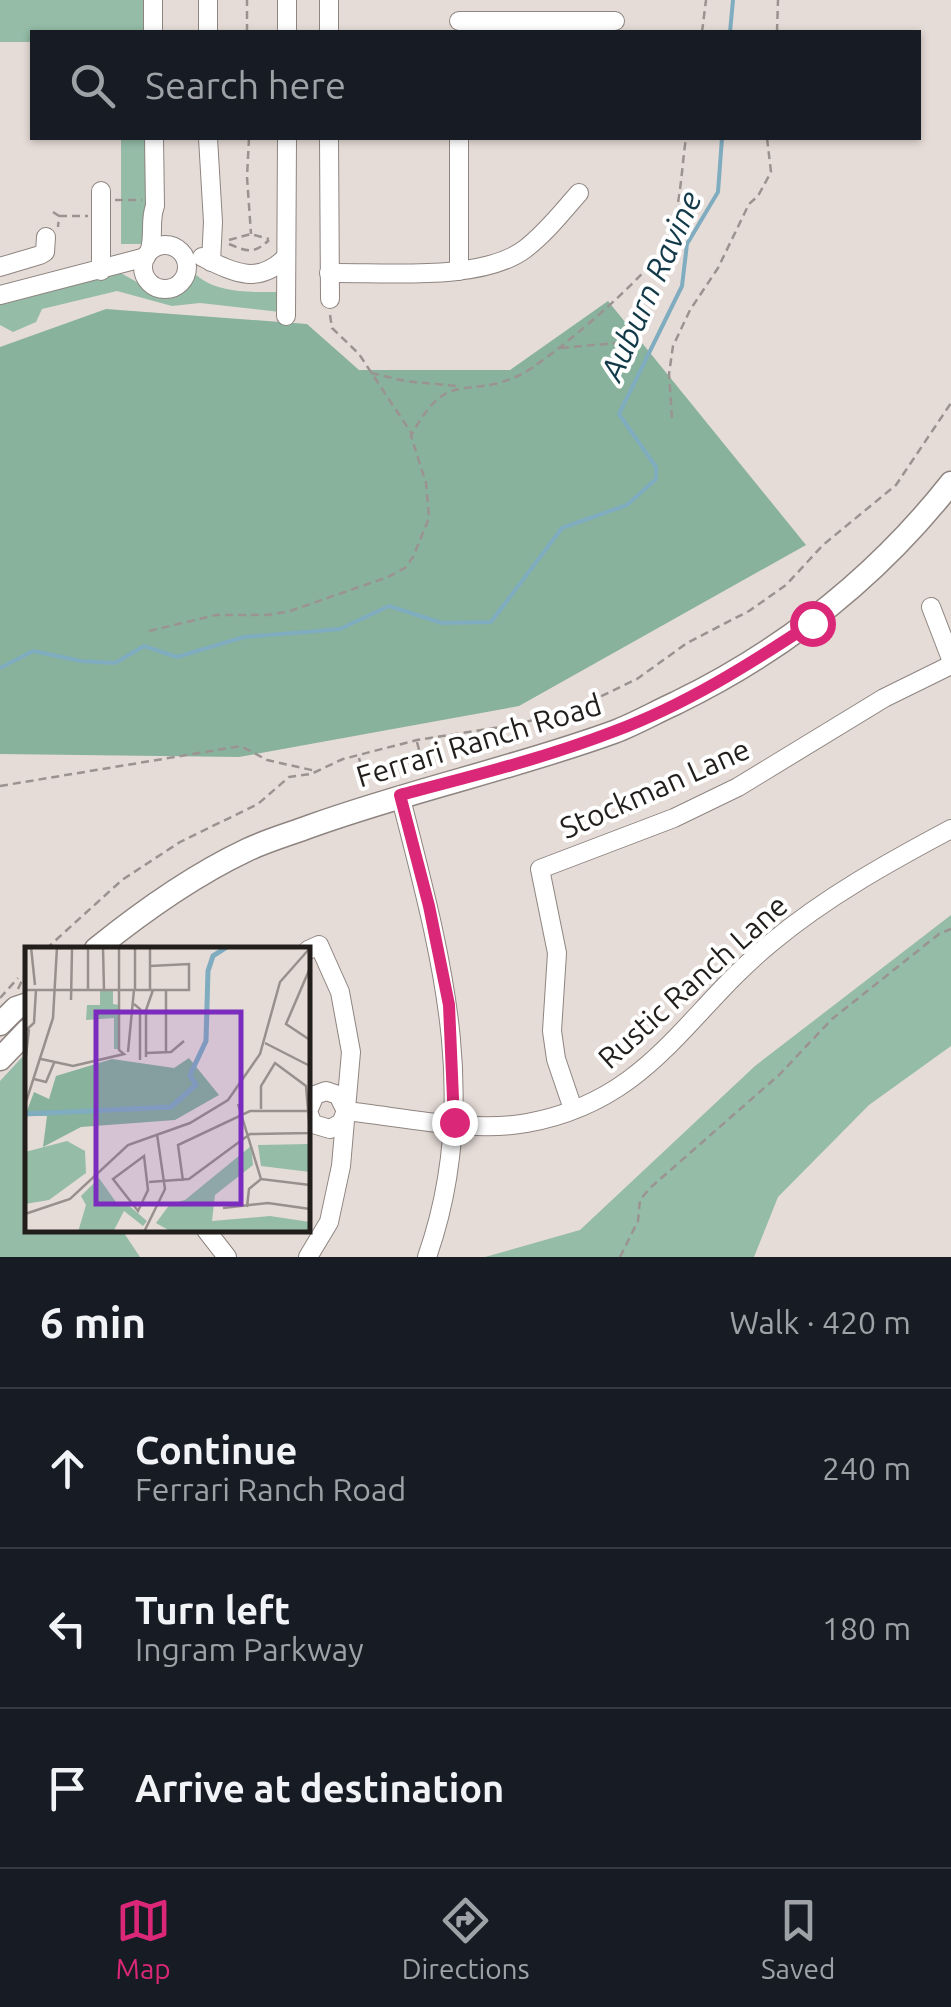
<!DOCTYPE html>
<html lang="en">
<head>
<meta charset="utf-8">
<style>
  body { margin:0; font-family:Ubuntu,sans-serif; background:#20242c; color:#f1f3f6 }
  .stop { position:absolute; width:30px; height:30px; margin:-22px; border:8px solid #db2777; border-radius:50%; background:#fff }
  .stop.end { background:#db2777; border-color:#fff; box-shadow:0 2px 10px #0008 }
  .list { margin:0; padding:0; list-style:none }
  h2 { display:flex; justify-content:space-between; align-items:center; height:130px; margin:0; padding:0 40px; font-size:42px }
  h2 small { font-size:32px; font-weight:400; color:#9ea1a6 }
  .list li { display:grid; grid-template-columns:65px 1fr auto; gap:30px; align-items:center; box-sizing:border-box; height:160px; padding:0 40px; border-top:2px solid #363941 }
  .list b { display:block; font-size:38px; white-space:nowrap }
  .list p { margin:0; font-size:32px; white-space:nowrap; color:#9ea1a6 }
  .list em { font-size:32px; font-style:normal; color:#9ea1a6 }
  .icon { flex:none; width:55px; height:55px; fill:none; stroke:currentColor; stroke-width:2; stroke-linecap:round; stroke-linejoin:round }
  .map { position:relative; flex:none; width:951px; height:1257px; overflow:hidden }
  .search { position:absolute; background:#171b24; box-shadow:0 2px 8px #0004; left:30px; right:30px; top:30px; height:110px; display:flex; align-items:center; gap:25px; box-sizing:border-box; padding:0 35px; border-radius:0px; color:#9ea1a6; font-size:38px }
  .sheet { height:610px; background:#171b24 }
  nav { display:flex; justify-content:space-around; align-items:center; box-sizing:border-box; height:140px; border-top:2px solid #363941; background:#171b24; font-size:28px; color:#9ea1a6 }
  nav a { display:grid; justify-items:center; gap:5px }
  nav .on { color:#db2777 }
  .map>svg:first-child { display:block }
</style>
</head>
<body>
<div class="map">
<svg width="951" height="1257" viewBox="0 0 951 1257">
  <rect width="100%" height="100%" fill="#e6dcd7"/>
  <g fill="#94bca7">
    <polygon points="0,0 151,0 151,32 32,32 32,42 0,42"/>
    <polygon points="121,138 152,138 157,244 121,244"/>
    <path d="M119,272L151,290H177L194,273C216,294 251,292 280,292V312L200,303L172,306L117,291L42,309L36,322L13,332L0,325V299Z"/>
    <polygon points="951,915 951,1046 869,1105 778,1197 754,1257 485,1257 580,1230 755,1066"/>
    <polygon points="27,1052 24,1085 28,1099 28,1230 122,1230 140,1257 0,1257 0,1081"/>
  </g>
  <polygon fill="#88b29c" points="608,301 806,545 519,706 239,757 0,754 0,347 106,309 307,324 359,370 510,370"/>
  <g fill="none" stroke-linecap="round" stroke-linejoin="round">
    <g stroke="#80acc0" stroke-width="4">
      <polyline points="730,32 733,0"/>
      <polyline points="0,668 33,651 81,661 115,663 144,646 177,657 244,637 340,629 389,606 442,623 491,622 562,528 627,505 656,479 656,467 619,414 682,286 687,244 718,192 722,138"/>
    </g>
    <g stroke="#8e8581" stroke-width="20">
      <g id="minor">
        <polyline points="208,0 208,32"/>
        <polyline points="287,0 287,32"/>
        <polyline points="459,21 615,21"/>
        <polyline points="153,32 153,0"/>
        <polyline points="329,32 329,0"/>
        <polyline points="208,138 213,222 211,262"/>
        <polyline points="329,138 330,299"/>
        <polyline points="459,138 459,271"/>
        <polyline points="101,191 101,271"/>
        <circle cx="165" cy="267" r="22"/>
        <path d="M149,252C155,237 149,221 155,206L154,138"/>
        <path d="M202,257C233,272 258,286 286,257"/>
        <polyline points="0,267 40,255 45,252 46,237"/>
        <path d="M329,273C385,272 481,282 525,249C546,233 562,212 579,193"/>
        <polyline points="0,295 146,257"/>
        <polyline points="286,316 287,138"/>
        <polyline points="931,607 951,659"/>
        <path d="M400,795C440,952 483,1098 427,1257"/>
        <polyline points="308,950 319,945 340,992 351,1052 341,1166 329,1222 308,1257"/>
        <polyline points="573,1109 556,1059 552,1031 557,953 540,869 674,818 738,787 884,698 951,665"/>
        <polyline points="308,1111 315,1095 326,1091 338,1095 346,1111 341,1123 330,1129 313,1124 308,1112"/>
        <path d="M346,1111C402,1117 472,1133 527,1123C650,1101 685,1013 772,942C826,897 889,862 951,829"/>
        <polyline points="206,1230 227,1257"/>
      </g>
    </g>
    <g stroke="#8e8581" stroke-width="25">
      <g id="major">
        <path d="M96,949C143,911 192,876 247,850C268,840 290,834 311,826C411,790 515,768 614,732C635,724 656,712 676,703C785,650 876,578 951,483"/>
        <polyline points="0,1024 16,1008 28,1004"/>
        <polyline points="0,1059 28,1030"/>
      </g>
    </g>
    <g stroke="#9b938f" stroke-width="2.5" stroke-dasharray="8 5" stroke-linecap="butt">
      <polyline points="247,32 247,0"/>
      <polyline points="702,32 706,0"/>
      <polyline points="777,32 778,0"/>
      <polyline points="249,138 247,177 251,234"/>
      <polyline points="115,200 142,200"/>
      <polyline points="53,212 59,216 58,227"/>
      <polyline points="59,216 88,216"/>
      <polyline points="229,240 251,234 269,239"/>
      <path d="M229,244C248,252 254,254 269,240"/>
      <polyline points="330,315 332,328 359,354 412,434"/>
      <polyline points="561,348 615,343"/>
      <polyline points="371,373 405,381 457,386"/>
      <polyline points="672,418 669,374 673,346 690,310 718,268 749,204 758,196 771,172 767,138"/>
      <path d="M149,631L216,615H268L290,611L388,577L405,568L413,557L429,518L426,483L411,436C448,367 464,400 518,376C548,362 653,272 666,243C681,213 681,170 686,138"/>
      <polyline points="417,742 425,773"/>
      <polyline points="359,758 367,789"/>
      <polyline points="0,786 241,746 267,760 316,771"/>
      <polyline points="46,949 122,880 180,842 258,804 289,777 311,774 343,759 417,740 513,725 549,716 583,705 637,679 687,643 749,611 786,585 823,545 896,485 951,403"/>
      <polyline points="18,989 28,968"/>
      <polyline points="0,998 18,978"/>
      <polyline points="620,1257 638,1221 640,1200 650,1188 779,1075 832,1019 939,934 951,929"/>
    </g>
    <use href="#minor" stroke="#fff" stroke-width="18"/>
    <use href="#major" stroke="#fff" stroke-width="22"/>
  </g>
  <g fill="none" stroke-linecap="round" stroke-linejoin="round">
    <path stroke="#db2777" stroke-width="12" d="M454,1122L449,1005L429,906L400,795C473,776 545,758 615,731C685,705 750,664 812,623"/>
  </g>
  <g text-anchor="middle" stroke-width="8" stroke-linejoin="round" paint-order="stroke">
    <g font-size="30" fill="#221e1c" stroke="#fff">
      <text transform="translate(479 741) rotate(-17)" y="10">Ferrari Ranch Road</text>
      <text transform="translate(655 789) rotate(-24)" y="10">Stockman Lane</text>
      <text transform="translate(693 982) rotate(-42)" y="10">Rustic Ranch Lane</text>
    </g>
    <g font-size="32" font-style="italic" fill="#113948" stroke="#fff">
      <text transform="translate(651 286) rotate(-66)" y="11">Auburn Ravine</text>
    </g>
  </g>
  <g transform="translate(25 947)">
    <rect width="285" height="285" fill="#e6dcd7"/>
    <path d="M75,43H88V57L94,58L95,102H89V71L61,73L62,58H75ZM42,194L60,204L61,226L24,253L0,257V205ZM285,197V225L236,219L233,198ZM226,199L228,218L190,248L187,274L245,269L285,275V285H147L131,276L145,257L160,253ZM74,231L93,258L101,256L122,274L118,279L99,264L88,285H53L61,258L56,249Z" fill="#94bca7"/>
    <path d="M164,111L194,148L150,173L56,180L18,200L22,169H0L9,145L24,152L31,129L87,112L149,121Z" fill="#88b29c"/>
    <path fill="none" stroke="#80acc0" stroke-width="5" d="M0,167L146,160L171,138L165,128L181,94L183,24L188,9L202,0"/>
    <path fill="none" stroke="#98908c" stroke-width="2.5" d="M1,0V43M6,0L10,38M110,0V43M33,1L179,0M78,1L79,43M285,21L261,77L285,93M0,43H164V17L125,19M63,43V1M125,43V0M141,44V106M46,53L47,2M109,57L115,62V113M0,84L9,76L11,43M240,96L285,119M103,105L109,43M121,106L146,105L159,94M121,110V63L128,43M16,112L48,119L99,107L94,103V0M0,117L4,82M9,132L21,135L29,116M213,157L236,232M0,158L28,71L32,0M236,162V139L250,116L281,139L285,186M119,209L123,243L113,264L88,232ZM158,234L153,198L225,164H285M124,235L164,232L225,187L285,186M222,260L224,242L236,232L285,238M198,261L243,256L285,262M0,267L45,252L103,198L165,176L203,153L235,107L255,35L285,1M119,285L140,242L132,187"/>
    <path fill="#7b2cbf" fill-opacity="0.15" stroke="#7b2cbf" stroke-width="5" d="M71,65H216V257H71Z"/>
    <rect width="285" height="285" fill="none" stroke="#221e1c" stroke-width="5"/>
  </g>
</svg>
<div class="stop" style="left:812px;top:623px"></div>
<div class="stop end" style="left:454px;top:1122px"></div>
<div class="search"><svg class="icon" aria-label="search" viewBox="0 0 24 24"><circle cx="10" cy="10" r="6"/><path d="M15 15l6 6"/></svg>Search here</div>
</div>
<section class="sheet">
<h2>6 min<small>Walk · 420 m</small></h2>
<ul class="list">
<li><svg class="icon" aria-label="ahead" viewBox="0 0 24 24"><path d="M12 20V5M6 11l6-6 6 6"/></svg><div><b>Continue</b><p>Ferrari Ranch Road</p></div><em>240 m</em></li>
<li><svg class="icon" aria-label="left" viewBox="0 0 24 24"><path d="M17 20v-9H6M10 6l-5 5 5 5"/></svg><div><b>Turn left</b><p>Ingram Parkway</p></div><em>180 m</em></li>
<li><svg class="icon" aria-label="arrive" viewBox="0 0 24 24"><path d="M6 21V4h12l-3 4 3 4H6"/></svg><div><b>Arrive at destination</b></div></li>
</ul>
</section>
<nav>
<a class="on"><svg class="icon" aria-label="map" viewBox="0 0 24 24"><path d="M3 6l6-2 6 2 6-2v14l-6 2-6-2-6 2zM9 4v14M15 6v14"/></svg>Map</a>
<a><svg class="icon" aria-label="directions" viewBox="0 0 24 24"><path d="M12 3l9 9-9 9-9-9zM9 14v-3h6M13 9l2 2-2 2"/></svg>Directions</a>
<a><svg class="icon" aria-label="saved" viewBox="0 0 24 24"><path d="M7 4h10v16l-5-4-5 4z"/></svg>Saved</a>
</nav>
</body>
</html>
